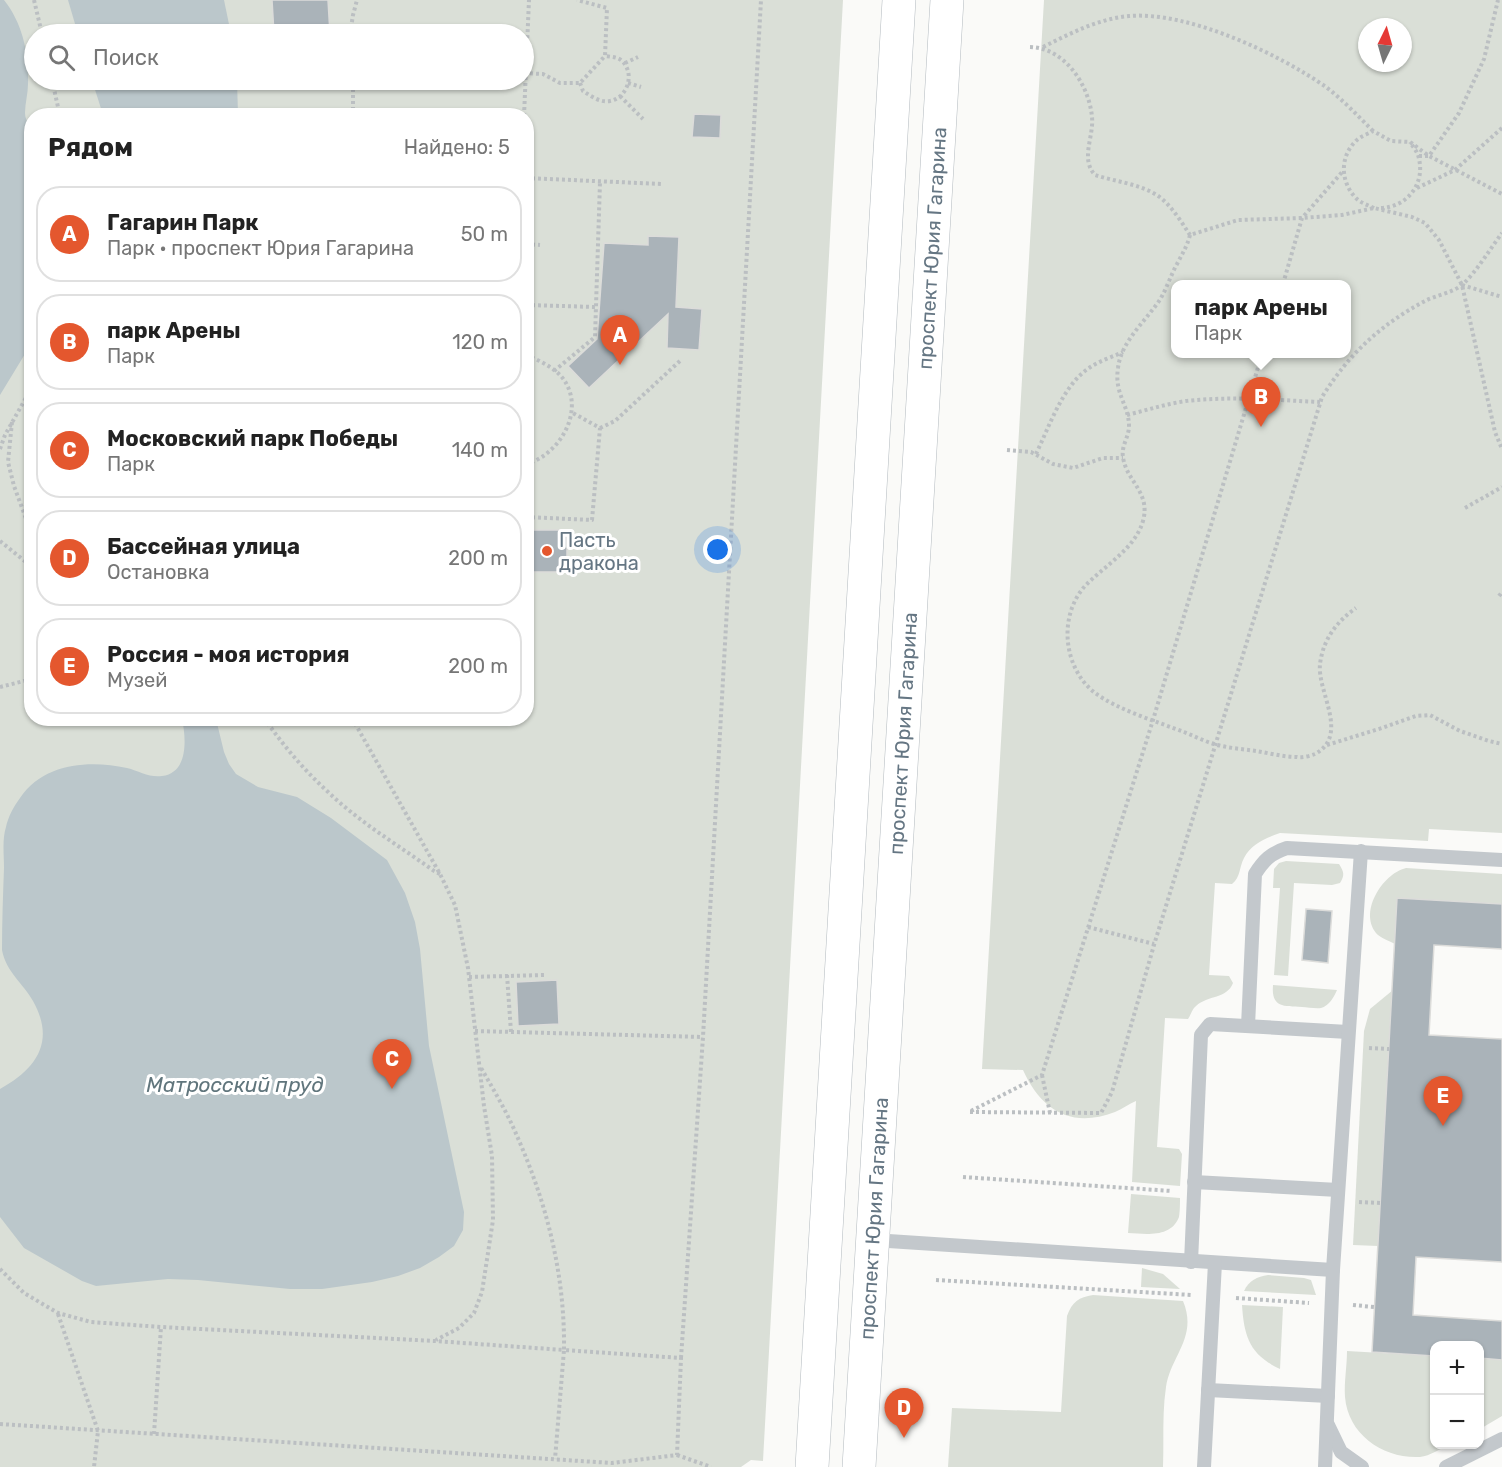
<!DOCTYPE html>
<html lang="ru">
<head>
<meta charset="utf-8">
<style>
  body { margin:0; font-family:Rubik,sans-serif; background:#f2f2f2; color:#222 }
  .controls { position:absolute; right:18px; bottom:18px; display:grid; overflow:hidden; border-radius:12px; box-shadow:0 2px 4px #0004 }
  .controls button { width:54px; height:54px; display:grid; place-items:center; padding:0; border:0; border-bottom:2px solid #e0e0e0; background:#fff; color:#222; font:30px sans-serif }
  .compass { position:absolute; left:1358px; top:18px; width:54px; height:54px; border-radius:50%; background:#fff; box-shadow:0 2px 4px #0004; rotate:5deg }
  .you { position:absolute; left:718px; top:550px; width:21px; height:21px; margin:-15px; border:4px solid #fff; border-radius:50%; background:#1a73e8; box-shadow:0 0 0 9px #1a73e833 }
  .badge { display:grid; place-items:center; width:39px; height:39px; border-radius:50%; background:#e4572e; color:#fff; font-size:20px; font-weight:700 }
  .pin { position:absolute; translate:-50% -50px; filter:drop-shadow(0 2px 3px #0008) }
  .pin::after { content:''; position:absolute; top:32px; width:21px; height:18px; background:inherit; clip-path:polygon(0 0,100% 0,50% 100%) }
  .popup { position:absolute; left:1171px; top:280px; width:180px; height:78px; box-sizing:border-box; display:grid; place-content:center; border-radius:12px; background:#fff; filter:drop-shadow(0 2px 4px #0005); font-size:20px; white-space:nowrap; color:#767676 }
  .popup b { font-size:22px; color:#222 }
  .popup::after { content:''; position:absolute; left:50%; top:100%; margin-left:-12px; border:12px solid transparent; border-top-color:#fff }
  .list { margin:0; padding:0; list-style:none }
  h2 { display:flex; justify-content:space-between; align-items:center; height:78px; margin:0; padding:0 24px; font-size:26px }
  h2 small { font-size:20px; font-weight:400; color:#767676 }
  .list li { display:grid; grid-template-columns:39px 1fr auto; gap:18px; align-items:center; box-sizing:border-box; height:96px; margin:0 12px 12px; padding:0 12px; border:2px solid #e0e0e0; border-radius:24px }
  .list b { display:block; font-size:22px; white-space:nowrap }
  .list p { margin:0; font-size:20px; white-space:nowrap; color:#767676 }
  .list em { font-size:20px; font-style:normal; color:#767676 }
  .icon { flex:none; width:33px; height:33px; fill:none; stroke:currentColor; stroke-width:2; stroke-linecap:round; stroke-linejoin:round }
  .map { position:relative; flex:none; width:1502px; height:1467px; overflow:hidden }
  .search { position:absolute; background:#fff; box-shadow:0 2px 4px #0004; left:24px; top:24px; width:510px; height:66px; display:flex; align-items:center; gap:15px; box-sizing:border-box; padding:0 21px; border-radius:33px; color:#767676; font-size:22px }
  .panel { position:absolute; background:#fff; box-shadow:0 2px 4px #0004; left:24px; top:108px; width:510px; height:618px; border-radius:24px }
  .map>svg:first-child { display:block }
</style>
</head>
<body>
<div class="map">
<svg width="1502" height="1467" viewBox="0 0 1502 1467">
  <rect width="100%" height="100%" fill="#fafaf8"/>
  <g fill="#dadfd7" fill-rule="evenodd">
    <path d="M0,0H843L763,1461L751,1460L741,1467H0ZM34,34H524V80H34ZM32,116H526V718H32Z"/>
    <path d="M1044,0H1502V833L1429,829L1428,841L1280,833C1266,838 1251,844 1244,858C1239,867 1241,877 1232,884L1215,883L1209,975L1229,976L1233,983C1227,999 1208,995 1196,1006C1192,1009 1191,1015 1188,1019L1165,1018L1157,1147L1179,1149L1182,1154L1180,1186L1132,1182L1136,1101C1129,1104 1122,1109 1115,1112C1071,1129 1041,1110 1023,1070L982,1069ZM1367,27H1403V63H1367ZM1176,284H1346V354H1176Z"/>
    <path d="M1286,861L1339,864C1344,872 1345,875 1340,883L1332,885L1294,883L1288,976L1274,975L1280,888H1273L1274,869L1279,863Z"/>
    <path d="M1406,868L1502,874V904L1397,898L1395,944C1390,941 1383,939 1378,935C1357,914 1382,874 1406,868Z"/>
    <path d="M1273,985L1337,990C1334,997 1329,1006 1321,1008C1316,1009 1307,1007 1302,1007C1284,1006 1271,1008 1273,985Z"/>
    <polygon points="1393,990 1378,1246 1353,1245 1364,1031 1370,1009"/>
    <path d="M1131,1194L1180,1198C1180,1203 1180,1211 1179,1217C1171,1238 1146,1234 1128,1233Z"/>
    <polygon points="1142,1268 1163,1274 1180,1289 1141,1287"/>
    <path d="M1268,1275L1304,1278L1311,1280L1316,1295L1244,1291C1249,1280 1257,1277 1268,1275Z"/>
    <path d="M1093,1295L1183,1301C1198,1337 1171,1355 1166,1387C1162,1413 1164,1441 1163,1467H948L952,1408L1061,1412L1067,1316C1072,1302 1079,1297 1093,1295Z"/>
    <path d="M1242,1305L1283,1307L1280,1369C1250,1355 1244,1337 1242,1305Z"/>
    <path d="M1347,1351L1434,1356V1444L1450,1445C1441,1448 1430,1456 1420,1457C1384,1459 1348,1435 1345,1397C1344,1382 1347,1366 1347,1351Z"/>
    <polygon points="1480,1358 1502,1360 1502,1416 1480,1429"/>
  </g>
  <g fill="#bbc7cb">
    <path d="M0,0H4C23,24 29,54 28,84C28,94 25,103 25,113C25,118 27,121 29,126C31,132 30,139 32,145V338L28,349L0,395Z"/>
    <polygon points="68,0 224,0 231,34 78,34"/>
    <polygon points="92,80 237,80 238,115 103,115"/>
    <path d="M182,719H216L224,752L229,764L236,774L258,787L297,797L331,818L387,860L405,893L415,922L420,949L429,1046L464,1212L463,1230L454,1246L439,1257L420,1268L398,1276L372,1282L322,1289H290L198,1280L168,1279L96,1286L82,1281L24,1248L0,1217V1089C36,1069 56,1042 33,1001C23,983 6,972 2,950C2,922 3,895 4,868C4,855 2,839 6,827C8,817 14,806 20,798C44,763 89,760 127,768C139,771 150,778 162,776C189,773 186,737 182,719Z"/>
  </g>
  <g fill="#aab3b9" stroke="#dcdcda" stroke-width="1.5">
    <polygon points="272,0 328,0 330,34 274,34"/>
    <polygon points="694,114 721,115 720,138 692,137"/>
    <polygon points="648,236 679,237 676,307 702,309 699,350 667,348 668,314 589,388 568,366 597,339 604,243 648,245"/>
    <rect x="526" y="530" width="41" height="42"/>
    <polygon points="1397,898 1502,904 1502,949 1434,945 1429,1035 1502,1039 1502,1262 1416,1257 1413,1315 1502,1321 1502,1360 1479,1358 1479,1346 1434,1346 1434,1356 1372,1352"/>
    <polygon points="1306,909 1332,911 1328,963 1302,960"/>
    <polygon points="557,980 559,1024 518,1026 516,982"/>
  </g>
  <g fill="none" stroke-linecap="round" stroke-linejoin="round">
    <g stroke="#b3babf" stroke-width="34">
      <g id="secondary">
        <polyline points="812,1467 899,0"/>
        <path id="s1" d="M859,1467L947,0"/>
      </g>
    </g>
    <g stroke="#bbbfc2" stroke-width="4" stroke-dasharray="3 3" stroke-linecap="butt">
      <polyline points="34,0 42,34"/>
      <polyline points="350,34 353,15 357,0"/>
      <path d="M1030,47C1065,48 1089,85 1092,117C1094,137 1080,159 1095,175C1116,182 1143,184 1161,198C1173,208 1182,223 1190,235L1238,220L1302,218L1342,215L1374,208L1412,217L1425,223L1439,240L1462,285L1495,432L1502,449"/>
      <path d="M1043,47C1071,33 1098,19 1129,16C1188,11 1279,54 1326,87C1343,100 1358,116 1373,131"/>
      <polyline points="625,63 638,57"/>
      <polyline points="524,73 543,74 560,83 580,83 605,56 607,8 577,0"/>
      <polyline points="52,80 60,116"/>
      <path d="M580,83L583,91C591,96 600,103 610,101C627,98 635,75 623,62C619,57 612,57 605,56"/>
      <polyline points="628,83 641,87"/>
      <polyline points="620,96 643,119"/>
      <polyline points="353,116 353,80"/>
      <polyline points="524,116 529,0"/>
      <polyline points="1419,156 1429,156 1459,113 1484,59 1498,0"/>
      <polyline points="526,178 662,184"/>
      <polyline points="1417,188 1455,170 1502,128"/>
      <path d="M1374,208C1368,205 1361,203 1357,199C1340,183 1339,156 1357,140C1361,136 1368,134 1373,131L1391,141L1410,142L1429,156L1502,194"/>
      <path d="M1381,208C1407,207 1425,184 1419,159C1418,152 1413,147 1410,142"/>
      <path d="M1190,235C1187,247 1182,254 1177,264C1171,275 1167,287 1161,298C1147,320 1121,341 1118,368C1114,394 1129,405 1129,426C1129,437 1121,446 1123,457C1126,481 1151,492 1143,521C1135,549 1104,566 1085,586C1058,616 1063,668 1095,693C1118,710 1158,722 1184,732C1194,736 1204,741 1214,744C1227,748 1242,749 1256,751C1269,753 1283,757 1297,757C1302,758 1310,756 1315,754C1350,735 1317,692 1320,664C1323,640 1336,622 1356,608"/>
      <polyline points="526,244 540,245"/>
      <polyline points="1283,284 1302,218 1343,171"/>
      <polyline points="1462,285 1502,297"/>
      <polyline points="526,305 596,307"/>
      <path d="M526,355C541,361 560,370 567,385C583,416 557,456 526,464"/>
      <polyline points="554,371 595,337 600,182"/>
      <path d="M1127,415C1147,410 1166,404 1186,401C1230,396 1275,400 1320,402"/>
      <polyline points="12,422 8,462 14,486 32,535"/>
      <polyline points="600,428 615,421 682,359"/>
      <polyline points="0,449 5,435 32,387"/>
      <polyline points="1007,450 1031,452 1053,464 1073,468 1103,458 1123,458"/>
      <path d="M1036,454C1049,427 1063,385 1089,368C1099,361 1112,357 1123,352"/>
      <polyline points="1465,508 1502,487"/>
      <polyline points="526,517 592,520 600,428 571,412"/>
      <polyline points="0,541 32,567"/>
      <polyline points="1499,596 1502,592"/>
      <polyline points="0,687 32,679"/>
      <path d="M264,718C283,745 303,769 327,791C359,822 398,845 434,871L440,874"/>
      <polyline points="352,718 440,874 455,905 468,968 484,1106 492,1156 493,1220 482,1292 474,1313 459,1328 436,1340"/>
      <polyline points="1327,745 1382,728 1416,716 1430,715 1460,731 1489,741 1502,744"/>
      <polyline points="1088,927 1154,944"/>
      <polyline points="507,975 511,1032"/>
      <polyline points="469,977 545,975"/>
      <polyline points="475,1031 703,1037"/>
      <polyline points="1369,1048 1389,1049"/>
      <polyline points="1042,1075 1050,1113"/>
      <polyline points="971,1111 1042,1075 1153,720 1262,354"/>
      <path d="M970,1112L1101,1113L1112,1092L1154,945L1322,397C1349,354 1380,325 1425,301C1436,295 1453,293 1463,284C1477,271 1490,249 1502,233"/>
      <polyline points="963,1177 1172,1191"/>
      <polyline points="1359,1202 1380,1203"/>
      <path d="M0,1269L24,1293L58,1313L91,1322L161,1327L435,1341L564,1350C565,1275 547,1204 517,1136C507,1112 493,1089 480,1066"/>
      <polyline points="936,1280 1192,1295"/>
      <polyline points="1236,1298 1309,1303"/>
      <polyline points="1353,1305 1374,1307"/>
      <polyline points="58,1314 98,1431 94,1467"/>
      <polyline points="681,1358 703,1037 761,0"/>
      <polyline points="0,1424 612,1463 677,1455 681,1358 564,1350 555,1459"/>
      <polyline points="154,1434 161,1327"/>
      <polyline points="677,1455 711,1467"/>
    </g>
    <g stroke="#c3c8cc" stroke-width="14">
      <path d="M1248,1026L1255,874C1264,860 1271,853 1287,848L1502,860"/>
      <polyline points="1194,1182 1338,1190"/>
      <polyline points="873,1240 1333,1270"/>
      <polyline points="1191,1262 1201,1035 1210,1024 1348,1032"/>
      <polyline points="1208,1390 1328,1396"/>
      <polyline points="1328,1425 1341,1452 1362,1467"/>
      <polyline points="1204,1467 1215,1263"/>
      <polyline points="1325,1467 1333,1270 1361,851"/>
      <polyline points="1446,1467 1502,1439"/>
    </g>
    <use href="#secondary" stroke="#fff" stroke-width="33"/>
  </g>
  <circle fill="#e4572e" stroke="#fff" stroke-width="2" cx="547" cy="551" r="6"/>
  <g text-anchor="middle" stroke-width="6" stroke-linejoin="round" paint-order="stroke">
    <g font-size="20" fill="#657683" stroke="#fff">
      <text dy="7" stroke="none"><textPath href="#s1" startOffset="1221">проспект Юрия Гагарина</textPath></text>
      <text dy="7" stroke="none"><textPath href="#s1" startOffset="735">проспект Юрия Гагарина</textPath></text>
      <text dy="7" stroke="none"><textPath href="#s1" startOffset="249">проспект Юрия Гагарина</textPath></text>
    </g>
    <g font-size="20" fill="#657683" stroke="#fff" text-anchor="start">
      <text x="559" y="547">Пасть<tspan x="559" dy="23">дракона</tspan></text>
    </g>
    <g font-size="21" font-style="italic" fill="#60757c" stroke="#fff">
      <text x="235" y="1092">Матросский пруд</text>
    </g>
  </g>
</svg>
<div class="controls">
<button>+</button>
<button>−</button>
</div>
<svg class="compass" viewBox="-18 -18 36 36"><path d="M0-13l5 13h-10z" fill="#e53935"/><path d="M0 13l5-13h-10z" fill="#767676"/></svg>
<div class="you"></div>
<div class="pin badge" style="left:620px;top:365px">A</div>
<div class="pin badge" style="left:1261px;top:427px">B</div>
<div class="popup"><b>парк Арены</b>Парк</div>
<div class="pin badge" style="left:392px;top:1089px">C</div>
<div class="pin badge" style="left:904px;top:1438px">D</div>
<div class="pin badge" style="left:1443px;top:1126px">E</div>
<div class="search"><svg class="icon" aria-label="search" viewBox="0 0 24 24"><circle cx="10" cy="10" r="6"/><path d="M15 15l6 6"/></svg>Поиск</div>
<section class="panel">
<h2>Рядом<small>Найдено: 5</small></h2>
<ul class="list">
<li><span class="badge">A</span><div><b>Гагарин Парк</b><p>Парк · проспект Юрия Гагарина</p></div><em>50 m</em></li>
<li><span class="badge">B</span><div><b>парк Арены</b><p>Парк</p></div><em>120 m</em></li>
<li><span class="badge">C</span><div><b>Московский парк Победы</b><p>Парк</p></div><em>140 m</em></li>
<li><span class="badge">D</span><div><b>Бассейная улица</b><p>Остановка</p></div><em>200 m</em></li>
<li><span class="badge">E</span><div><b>Россия - моя история</b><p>Музей</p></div><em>200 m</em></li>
</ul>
</section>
</div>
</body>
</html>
